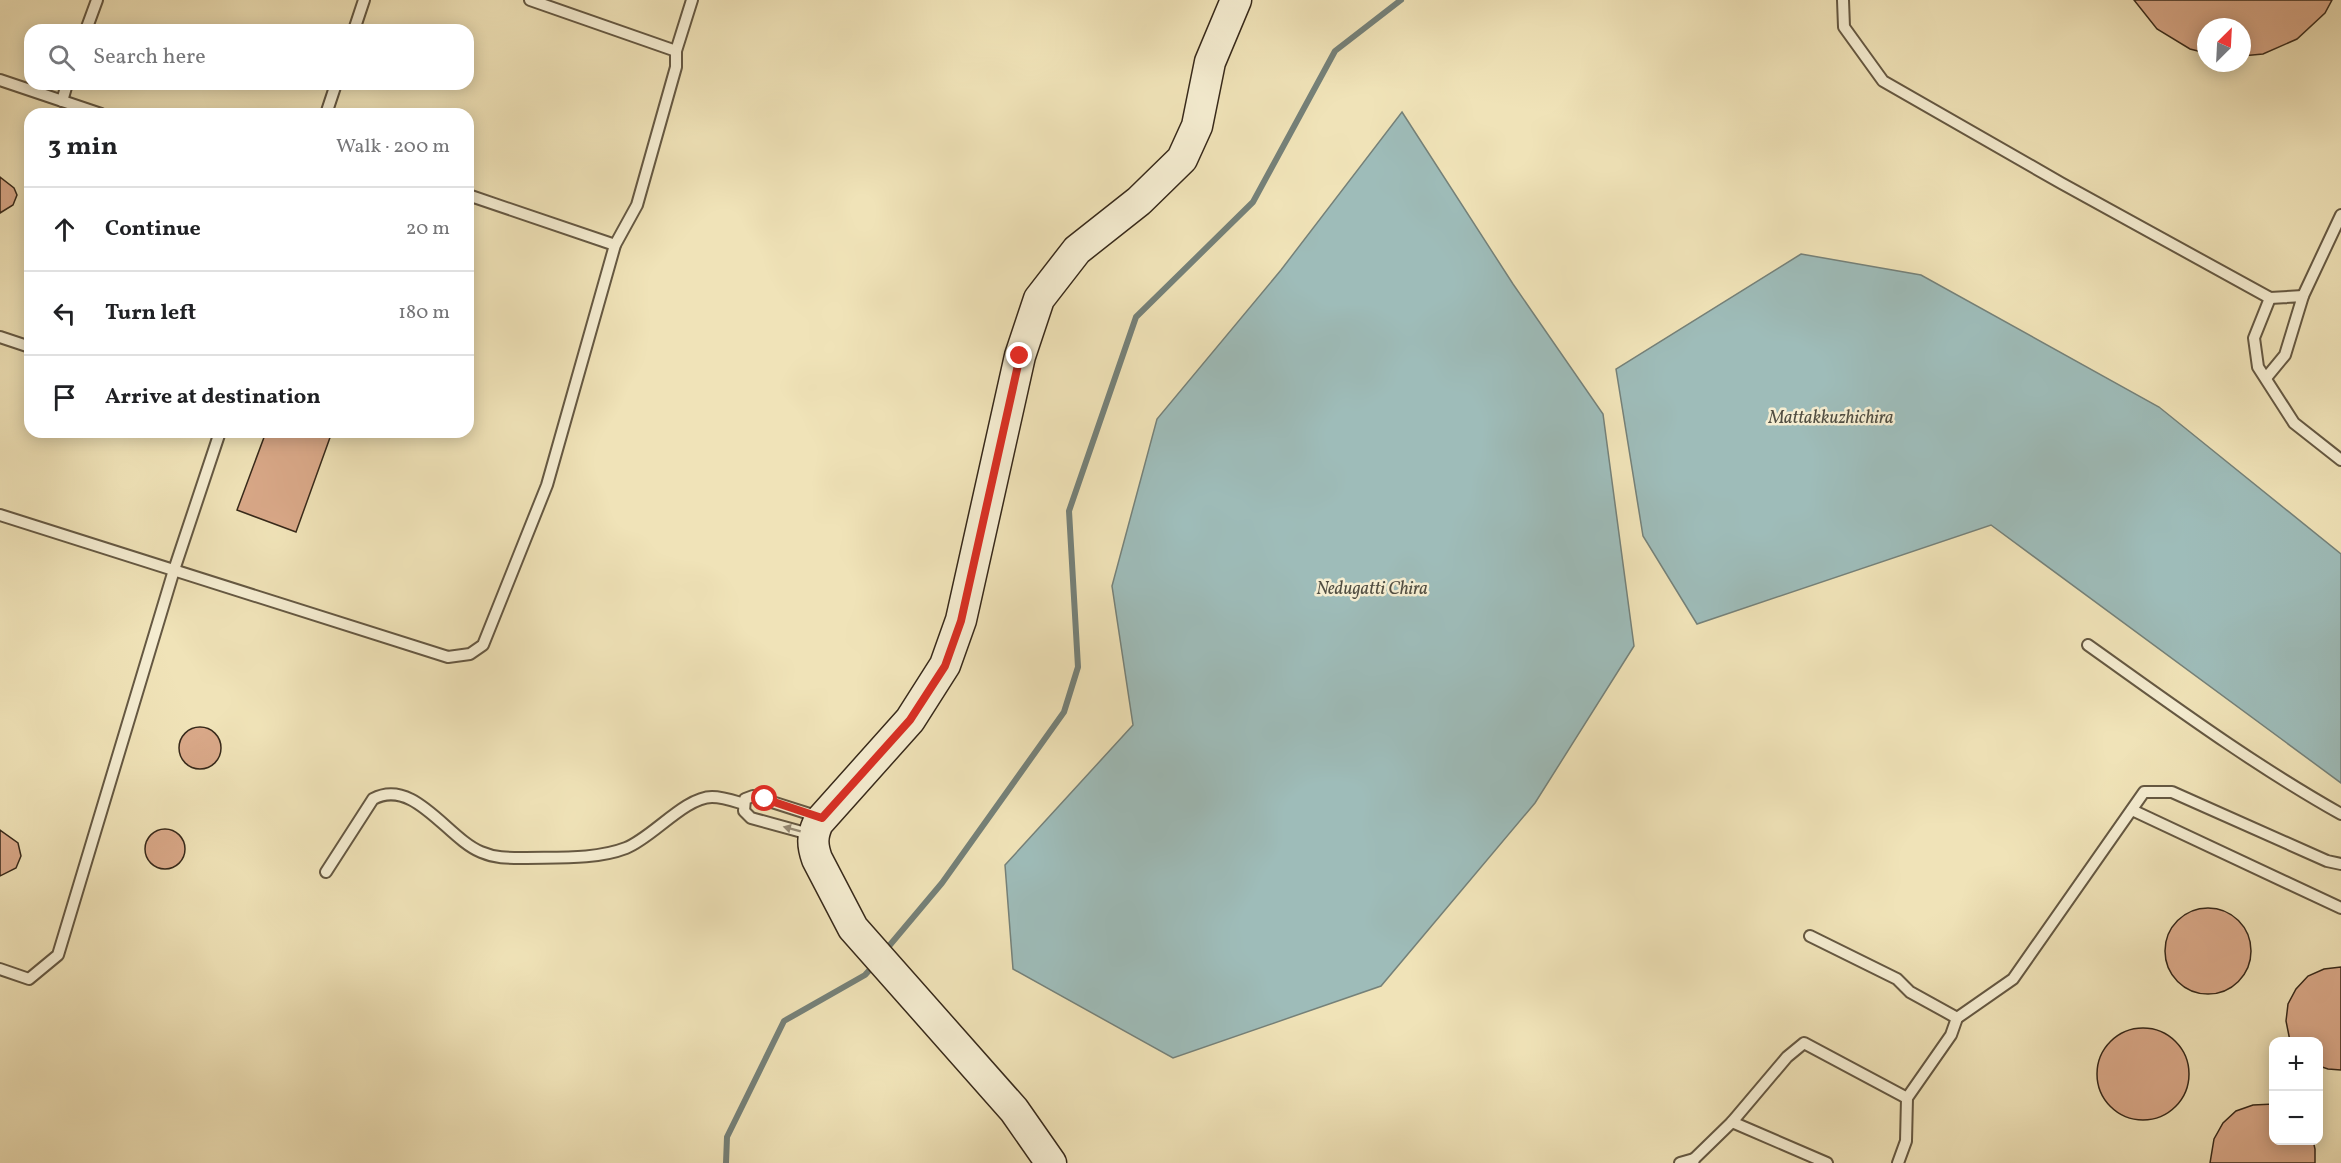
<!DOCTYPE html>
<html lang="en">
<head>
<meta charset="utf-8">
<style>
  body { margin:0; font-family:Vollkorn,serif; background:#f6f6f6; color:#202124 }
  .controls { position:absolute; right:18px; bottom:18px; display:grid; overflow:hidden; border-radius:12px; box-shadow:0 3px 15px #0003 }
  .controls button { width:54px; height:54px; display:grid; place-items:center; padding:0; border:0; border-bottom:2px solid #e0e0e0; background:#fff; color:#202124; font:30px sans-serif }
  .compass { position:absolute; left:2197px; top:18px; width:54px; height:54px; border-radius:50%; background:#fff; box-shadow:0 3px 15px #0003; rotate:24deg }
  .stop { position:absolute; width:18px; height:18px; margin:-14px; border:4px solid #d93025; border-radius:50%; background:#fff }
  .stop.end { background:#d93025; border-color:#fff; box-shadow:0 2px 6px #0008 }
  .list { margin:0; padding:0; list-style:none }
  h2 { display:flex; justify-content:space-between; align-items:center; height:78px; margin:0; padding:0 24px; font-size:26px }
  h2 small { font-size:20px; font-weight:400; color:#757577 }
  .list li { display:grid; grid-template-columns:39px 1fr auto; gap:18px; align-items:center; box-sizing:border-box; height:84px; padding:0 24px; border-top:2px solid #e0e0e0 }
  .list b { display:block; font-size:22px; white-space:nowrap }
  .list em { font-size:20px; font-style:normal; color:#757577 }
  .icon { flex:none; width:33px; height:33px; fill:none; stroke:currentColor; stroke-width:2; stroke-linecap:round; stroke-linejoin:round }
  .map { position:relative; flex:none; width:2341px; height:1163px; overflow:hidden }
  .search { position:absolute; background:#fff; box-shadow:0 3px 15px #0003; left:24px; top:24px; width:450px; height:66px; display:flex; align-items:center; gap:15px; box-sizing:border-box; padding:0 21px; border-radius:18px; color:#757577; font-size:22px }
  .panel { position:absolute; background:#fff; box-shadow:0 3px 15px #0003; left:24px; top:108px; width:450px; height:330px; border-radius:18px }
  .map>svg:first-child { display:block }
</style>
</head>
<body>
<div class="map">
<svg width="2341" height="1163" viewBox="0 0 2341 1163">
  <rect width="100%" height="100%" fill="#f0e3b8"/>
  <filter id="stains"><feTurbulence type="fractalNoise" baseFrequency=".00333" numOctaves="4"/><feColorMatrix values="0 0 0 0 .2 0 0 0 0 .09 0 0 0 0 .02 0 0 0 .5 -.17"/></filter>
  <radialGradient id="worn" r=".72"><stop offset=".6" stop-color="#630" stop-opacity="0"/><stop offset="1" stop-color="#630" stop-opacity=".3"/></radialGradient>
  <g fill="#9ebcb9" stroke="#758179" stroke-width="1.5">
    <polygon points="1402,112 1513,284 1603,414 1634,646 1535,803 1381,986 1173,1058 1013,969 1005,865 1133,725 1112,586 1157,419 1281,270"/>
    <polygon points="1801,254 1921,275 2159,407 2341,554 2341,783 1991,525 1697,624 1643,536 1616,369"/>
  </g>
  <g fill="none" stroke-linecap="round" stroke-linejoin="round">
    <g stroke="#758179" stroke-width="6">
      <polyline points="884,952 942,883 1064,712 1078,667 1069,511 1136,317 1253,202 1335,51 1401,0"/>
      <polyline points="726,1163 727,1137 784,1021 865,975 874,965"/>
    </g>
  </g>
  <g fill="#d9a888" stroke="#37291a" stroke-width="1.5">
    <polygon points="2134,0 2332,0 2325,13 2297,39 2263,54 2242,56 2242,27 2206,27 2206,53 2190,49 2157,29"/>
    <polygon points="0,177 14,188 17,195 13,205 0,213"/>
    <polygon points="266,432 332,432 296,532 237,510"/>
    <circle cx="200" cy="748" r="21"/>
    <circle cx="165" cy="849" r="20"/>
    <polygon points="0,830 18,843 21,856 16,868 0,876"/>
    <circle cx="2208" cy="951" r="43"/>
    <polygon points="2341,967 2341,1070 2328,1069 2319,1066 2319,1041 2290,1041 2286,1021 2288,1004 2296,989 2308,976 2324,969"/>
    <circle cx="2143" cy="1074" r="46"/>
    <polygon points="2274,1104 2274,1140 2313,1140 2315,1149 2315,1163 2210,1163 2214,1139 2223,1123 2236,1111 2253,1105"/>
  </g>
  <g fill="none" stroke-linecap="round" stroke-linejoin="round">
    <g stroke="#655842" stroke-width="14">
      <g id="service">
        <polyline points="530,0 676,51"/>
        <polyline points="1843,0 1844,27 1883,81 2061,183 2270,298 2303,296 2285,355 2266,378"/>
        <polyline points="86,30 97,0"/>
        <polyline points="354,30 364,0"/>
        <polyline points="0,80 101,114"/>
        <polyline points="62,101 67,84"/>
        <polyline points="326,114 336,84"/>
        <polyline points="468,195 615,245"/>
        <polyline points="2303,296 2341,215"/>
        <polyline points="2270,298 2254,338 2258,367 2294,423 2341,460"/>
        <polyline points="0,337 30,347"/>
        <polyline points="0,515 448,657 470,654 483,645 547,485 615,245 637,205 676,67 676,51 692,0"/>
        <path d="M2088,645C2171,704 2252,764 2341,814"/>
        <polyline points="2132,810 2341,908"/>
        <polyline points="813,835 751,818 744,811 745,799 753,796 819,817"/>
        <path d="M326,872L373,799C414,777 447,838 481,852C495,858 507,858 522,858C555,857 595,860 626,848C652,838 685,797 712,797C723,797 734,801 744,804"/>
        <polyline points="1810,936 1897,979 1910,992 1957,1018"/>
        <polyline points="0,969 29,979 58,955 174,570 220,432"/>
        <polyline points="1732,1122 1827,1163"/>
        <polyline points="1680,1163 1694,1159"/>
        <polyline points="1693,1163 1694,1159 1732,1122 1787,1057 1804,1043 1907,1098"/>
        <polyline points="1898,1163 1906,1141 1907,1098 1951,1035 1957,1018 2013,979 2144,792 2172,792 2327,861 2341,864"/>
      </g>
    </g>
    <g stroke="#37291a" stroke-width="33">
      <path id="secondary" d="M1051,1163L1014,1110L853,928L817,859C812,845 812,836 818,823L910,720L945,665L961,620L1020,356L1039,299L1077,250L1139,201L1182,159L1197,126L1210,62L1236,0"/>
    </g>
    <use href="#service" stroke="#f5edd1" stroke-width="10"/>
    <use href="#secondary" stroke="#f5edd1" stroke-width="30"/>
  </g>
  <defs><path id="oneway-solid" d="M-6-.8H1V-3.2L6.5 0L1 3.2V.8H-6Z" transform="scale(1.5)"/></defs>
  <use fill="#968b76" href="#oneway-solid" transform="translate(792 829) rotate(-165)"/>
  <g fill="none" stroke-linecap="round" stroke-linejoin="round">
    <polyline stroke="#d93025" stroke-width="8" points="765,799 822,818 910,720 945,666 961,621 1020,356"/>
  </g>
  <g text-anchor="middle" stroke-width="5" stroke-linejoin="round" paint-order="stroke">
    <g font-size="18" font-style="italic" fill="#514e42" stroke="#f5edd1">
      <text x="1831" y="423">Mattakkuzhichira</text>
      <text x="1372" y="594">Nedugatti Chira</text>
    </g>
  </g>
  <rect width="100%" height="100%" filter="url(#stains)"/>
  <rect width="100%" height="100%" fill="url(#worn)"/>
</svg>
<div class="controls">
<button>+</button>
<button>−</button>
</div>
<svg class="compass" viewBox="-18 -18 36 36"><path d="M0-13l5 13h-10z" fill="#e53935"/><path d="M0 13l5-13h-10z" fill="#757577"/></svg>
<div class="stop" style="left:765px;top:799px"></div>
<div class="stop end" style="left:1020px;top:356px"></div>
<div class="search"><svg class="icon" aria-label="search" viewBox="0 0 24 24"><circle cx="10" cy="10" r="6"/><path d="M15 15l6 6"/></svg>Search here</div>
<section class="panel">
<h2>3 min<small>Walk · 200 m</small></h2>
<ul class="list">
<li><svg class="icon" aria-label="ahead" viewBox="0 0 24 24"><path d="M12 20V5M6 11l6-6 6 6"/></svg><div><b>Continue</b></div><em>20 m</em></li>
<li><svg class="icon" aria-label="left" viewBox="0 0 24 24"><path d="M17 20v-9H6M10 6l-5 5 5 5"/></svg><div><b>Turn left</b></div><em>180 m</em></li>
<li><svg class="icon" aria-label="arrive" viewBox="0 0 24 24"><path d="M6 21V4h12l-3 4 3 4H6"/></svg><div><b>Arrive at destination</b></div></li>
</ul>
</section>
</div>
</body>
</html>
